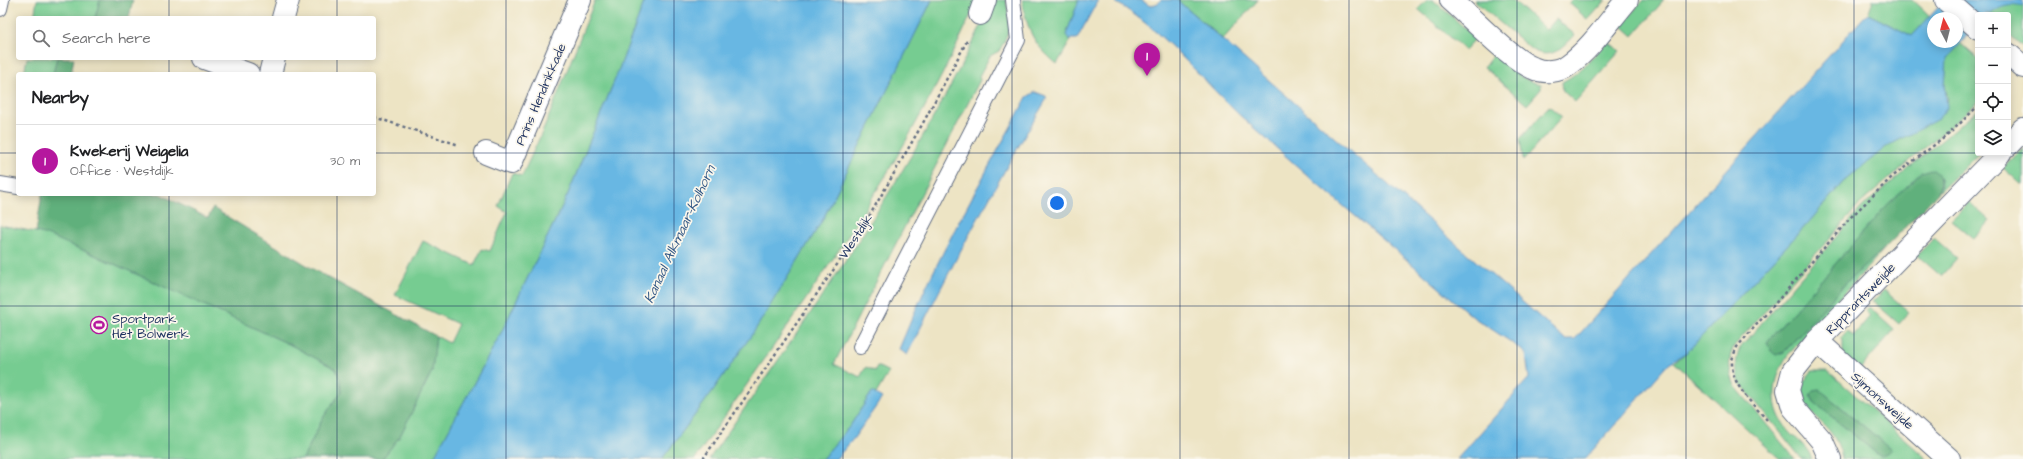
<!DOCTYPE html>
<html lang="en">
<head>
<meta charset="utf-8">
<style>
  body { margin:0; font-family:"Architects Daughter",sans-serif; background:#f6f6f6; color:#202124 }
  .controls { position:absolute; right:12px; top:12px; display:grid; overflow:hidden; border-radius:4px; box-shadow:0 2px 10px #0003 }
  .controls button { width:36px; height:36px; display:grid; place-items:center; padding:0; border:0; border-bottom:1px solid #e0e0e0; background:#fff; color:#202124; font:20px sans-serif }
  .compass { position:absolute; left:1927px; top:12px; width:36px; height:36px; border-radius:50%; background:#fff; box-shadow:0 2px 10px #0003; rotate:353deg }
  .you { position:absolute; left:1057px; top:203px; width:14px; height:14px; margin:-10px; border:3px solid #fff; border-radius:50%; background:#1a73e8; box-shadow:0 0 0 6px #1a73e833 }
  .badge { display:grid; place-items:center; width:26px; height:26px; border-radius:50%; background:#b5179e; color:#fff; font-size:13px; font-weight:700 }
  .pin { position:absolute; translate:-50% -33px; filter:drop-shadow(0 1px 2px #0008) }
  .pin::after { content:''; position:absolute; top:21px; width:14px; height:12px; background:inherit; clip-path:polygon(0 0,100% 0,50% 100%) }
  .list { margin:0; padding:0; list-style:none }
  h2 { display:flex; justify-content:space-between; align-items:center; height:52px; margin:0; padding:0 16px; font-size:17px }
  h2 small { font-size:13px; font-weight:400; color:#757577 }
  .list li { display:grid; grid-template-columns:26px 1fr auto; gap:12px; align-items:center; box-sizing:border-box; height:72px; padding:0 16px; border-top:1px solid #e0e0e0 }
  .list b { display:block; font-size:15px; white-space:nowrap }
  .list p { margin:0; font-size:13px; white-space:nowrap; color:#757577 }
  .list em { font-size:13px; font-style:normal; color:#757577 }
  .icon { flex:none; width:22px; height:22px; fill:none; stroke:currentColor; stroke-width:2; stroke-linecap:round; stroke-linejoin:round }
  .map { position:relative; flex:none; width:2023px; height:459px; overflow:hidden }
  .search { position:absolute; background:#fff; box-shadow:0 2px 10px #0003; left:16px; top:16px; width:360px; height:44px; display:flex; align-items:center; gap:10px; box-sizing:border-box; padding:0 14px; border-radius:4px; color:#757577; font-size:15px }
  .panel { position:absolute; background:#fff; box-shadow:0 2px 10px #0003; left:16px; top:72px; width:360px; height:124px; border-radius:4px }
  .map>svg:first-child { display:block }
</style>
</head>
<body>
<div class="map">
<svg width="2023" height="459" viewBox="0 0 2023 459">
  <rect width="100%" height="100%" fill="#fbf7ec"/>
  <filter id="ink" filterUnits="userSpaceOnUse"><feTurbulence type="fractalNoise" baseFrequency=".025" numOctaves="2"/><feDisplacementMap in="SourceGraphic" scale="8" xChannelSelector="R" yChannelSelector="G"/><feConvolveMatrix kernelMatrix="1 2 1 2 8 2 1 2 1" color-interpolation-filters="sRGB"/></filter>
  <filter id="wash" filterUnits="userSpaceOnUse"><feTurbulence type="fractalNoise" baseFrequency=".012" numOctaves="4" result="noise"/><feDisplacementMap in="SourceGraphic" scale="16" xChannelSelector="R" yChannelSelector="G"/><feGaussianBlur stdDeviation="0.9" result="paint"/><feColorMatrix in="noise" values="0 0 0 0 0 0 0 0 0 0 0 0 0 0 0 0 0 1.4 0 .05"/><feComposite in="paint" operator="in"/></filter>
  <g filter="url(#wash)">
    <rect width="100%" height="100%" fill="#ede4c4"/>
    <g fill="#76cc91" stroke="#487e78" fill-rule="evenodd">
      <polygon points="37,0 100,0 95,18 34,18"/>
      <polygon points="595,0 645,0 618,72 568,194 501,333 433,459 382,459 400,436 432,371 436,336 449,343 458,324 395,295 423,241 474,265 482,249 490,251 507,212 498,206 512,173 522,176 545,126"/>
      <path d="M932,0H977C961,39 942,76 921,114C855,235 773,346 695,459H662L709,396L755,330L822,221Z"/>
      <path d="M993,0H1006L1010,24L1008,32L1004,42L999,51L990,56L979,76L980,80L834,364L860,377L866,367L875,371L877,366L889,372L876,394L872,392L850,426L822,459H709C812,312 918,165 993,0Z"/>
      <path d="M1022,0H1079L1066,35L1071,40L1057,64C1032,43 1028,31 1022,0Z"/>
      <polygon points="1177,0 1258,0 1223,39"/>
      <polygon points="1427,0 1433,0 1476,38 1465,50 1418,9"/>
      <path d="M1474,0H1513L1546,30L1556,19L1575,35C1562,49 1551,60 1532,50Z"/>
      <polygon points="1572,0 1606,0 1588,20 1569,3"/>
      <polygon points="1643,0 1664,0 1633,36 1621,25"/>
      <polygon points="1873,0 1912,0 1930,17 1912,36 1868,14"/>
      <polygon points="2003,1 2014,1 2023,6 2023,47 2008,33 2008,15 1986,14"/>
      <path d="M1607,41L1620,51L1575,102L1563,91L1562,82C1582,72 1593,57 1607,41Z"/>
      <path d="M1960,43L1978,59V102L1861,203L1734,346C1727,360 1729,371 1735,386L1795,459H1780L1674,362L1687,352L1809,222L1843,182L1886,147L1906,136L1948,100L1945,85L1947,59Z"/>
      <path d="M1494,54C1509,67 1521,81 1541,84V89L1527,105L1484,67Z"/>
      <polygon points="27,58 57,58 53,74 24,74"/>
      <polygon points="1549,106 1562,117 1523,161 1520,139"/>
      <path d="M1978,110L1979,153L1938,193L1941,185L1940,178L1922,172L1886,206L1767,342L1784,352L1846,283L1887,246L1787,356C1772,381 1769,408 1789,431C1798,441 1807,446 1812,459H1802L1740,383C1735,370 1735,361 1740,348L1862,207Z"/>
      <polygon points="2023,148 2023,183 2022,185 2003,168"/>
      <polygon points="1969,202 1990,221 1974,239 1951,220"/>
      <polygon points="0,225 51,235 289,344 336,369 340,380 341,392 323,418 303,459 0,459"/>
      <polygon points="1934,238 1957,258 1941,276 1917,255"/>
      <polygon points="1884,290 1909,312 1899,324 1873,301"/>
      <polygon points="1869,307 1894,330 1860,369 1843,354 1843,340 1841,338 1847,331 1853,336 1870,316 1865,311"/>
      <path d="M1812,371H1828L1927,459H1842C1840,446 1834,435 1825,426C1807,408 1789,397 1812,371ZM1819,389L1890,448V449L1881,456L1877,454L1814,402L1810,395Z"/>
    </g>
    <g fill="#60b07b" stroke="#3e706c">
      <polygon points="100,0 133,0 129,18 95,18"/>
      <polygon points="57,58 74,58 71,74 53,74"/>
      <path d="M1931,169C1942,174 1941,183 1938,193L1887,246L1846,283L1784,352L1776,355L1771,351L1767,342L1886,206L1922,172Z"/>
      <path d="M42,194H160L208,218L213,208L318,272L436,336L432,371L400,436L382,459H303L323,418L341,392L340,380L336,369L289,344L86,251C69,246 54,236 36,232Z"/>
      <polygon points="1819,389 1891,449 1888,452 1882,456 1877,454 1814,402 1811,394 1813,390"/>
    </g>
    <g fill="#68b7e3" stroke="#4273a0" fill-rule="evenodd">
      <polygon points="645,0 932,0 822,221 755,330 709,396 662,459 433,459 501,333 568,194 618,72"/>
      <polygon points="1079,0 1098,0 1077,39 1069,39 1066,35"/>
      <path d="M1112,0H1141L1150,6L1158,3L1161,0H1177L1565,339H1575L1864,17L1868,14L1912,36L1945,0H2023V6C1997,0 1998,15 1978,15V23L1947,59L1945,85L1947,108L1938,119L1886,147L1843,182L1809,222L1687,352L1669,363L1585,459H1457L1529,378L1526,354L1514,344L1473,317C1398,251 1320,188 1246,121C1202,81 1164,30 1112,0ZM1933,18H1957V42H1933Z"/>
      <path d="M1035,92L1046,96V100C996,183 950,268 907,355L899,349C934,261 982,180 1027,97Z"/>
      <polygon points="872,392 882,398 854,438 836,459 822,459 850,426"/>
    </g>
  </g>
  <g filter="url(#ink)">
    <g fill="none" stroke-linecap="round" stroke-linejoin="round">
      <g stroke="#646e82" stroke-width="16">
        <g id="service">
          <polyline points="0,9 2,0"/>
          <polyline points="0,184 18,187"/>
          <polyline points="860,347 1018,40 1013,0"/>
        </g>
      </g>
      <g stroke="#646e82" stroke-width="24">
        <g id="minor">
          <path d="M1451,0C1472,18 1509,58 1533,68C1543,73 1559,72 1568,65C1591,49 1609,21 1627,0"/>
          <polyline points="1946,0 1978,28"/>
          <polyline points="980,14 985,0"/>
          <polyline points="283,18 288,0"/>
          <polyline points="2008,54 2023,67"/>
          <polyline points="204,58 248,74"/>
          <polyline points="270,74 274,58"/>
          <polyline points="2008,145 2023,129"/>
          <polyline points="486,153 511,163 580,0"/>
          <polyline points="1817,341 1949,459"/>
          <polyline points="1830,459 1822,441 1793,407 1788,390 1793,371 1817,341 2000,153"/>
        </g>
      </g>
      <g stroke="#646e82" stroke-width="2.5" stroke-dasharray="3 3" stroke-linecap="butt">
        <polyline points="374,117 459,145"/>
        <path d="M1767,420C1753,404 1731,385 1732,362C1732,358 1735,352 1737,347L1852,216L1892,177L1949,134L1978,106"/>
        <polyline points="703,459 863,227 923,123 968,39"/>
      </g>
      <use href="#service" stroke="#fff" stroke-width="14"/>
      <use href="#minor" stroke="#fff" stroke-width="22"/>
    </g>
  </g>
  <path fill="none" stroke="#1b2f5e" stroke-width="1" stroke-opacity="0.55" d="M169,0V18M337,0V18M506,0V459M674,0V459M843,0V459M1012,0V459M1180,0V459M1349,0V459M1517,0V459M1686,0V459M1854,0V459M169,58V74M337,58V74M0,153H18M374,153H1978M1978,153H2008M2008,153H2023M169,194V459M337,194V459M0,306H2023"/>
  <defs>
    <g id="stadium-ring" transform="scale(0.9)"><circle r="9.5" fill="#fbf7ec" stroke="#b5179e" stroke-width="1.5"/><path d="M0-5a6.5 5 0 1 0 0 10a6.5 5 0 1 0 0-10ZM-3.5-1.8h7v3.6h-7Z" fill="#b5179e"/></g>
  </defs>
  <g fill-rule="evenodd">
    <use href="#stadium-ring" x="99" y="325"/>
  </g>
  <g text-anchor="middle" stroke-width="3.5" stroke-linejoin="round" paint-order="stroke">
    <g font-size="13" fill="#1b2f5e" stroke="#fbf7ec">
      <text transform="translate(540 94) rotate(-67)" y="5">Prins Hendrikkade</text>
      <text transform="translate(855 236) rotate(-57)" y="5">Westdijk</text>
      <text transform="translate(1860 298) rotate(-46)" y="5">Ripprantsweijde</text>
      <text transform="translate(1883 400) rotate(42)" y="5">Sijmonsweijde</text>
    </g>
    <g font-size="13" fill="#1b2f5e" stroke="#fbf7ec" text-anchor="start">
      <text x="112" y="323">Sportpark<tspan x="112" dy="15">Het Bolwerk</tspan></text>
    </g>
    <g font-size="14" font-style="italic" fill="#325886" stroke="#fbf7ec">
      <text transform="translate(679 234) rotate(-65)" y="5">Kanaal Alkmaar-Kolhorn</text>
    </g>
  </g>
</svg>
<div class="controls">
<button>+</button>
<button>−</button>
<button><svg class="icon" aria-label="locate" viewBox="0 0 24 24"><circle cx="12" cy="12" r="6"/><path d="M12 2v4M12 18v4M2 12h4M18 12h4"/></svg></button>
<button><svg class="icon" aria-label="layers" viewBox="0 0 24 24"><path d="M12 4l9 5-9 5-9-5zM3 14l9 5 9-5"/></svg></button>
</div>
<svg class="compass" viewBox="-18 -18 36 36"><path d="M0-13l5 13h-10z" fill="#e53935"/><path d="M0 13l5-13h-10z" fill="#757577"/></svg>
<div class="you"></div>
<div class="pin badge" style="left:1147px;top:76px">1</div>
<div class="search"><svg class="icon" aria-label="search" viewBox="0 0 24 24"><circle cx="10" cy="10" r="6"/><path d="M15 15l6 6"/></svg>Search here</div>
<section class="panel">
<h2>Nearby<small></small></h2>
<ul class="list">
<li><span class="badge">1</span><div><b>Kwekerij Weigelia</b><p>Office · Westdijk</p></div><em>30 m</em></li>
</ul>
</section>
</div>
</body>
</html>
